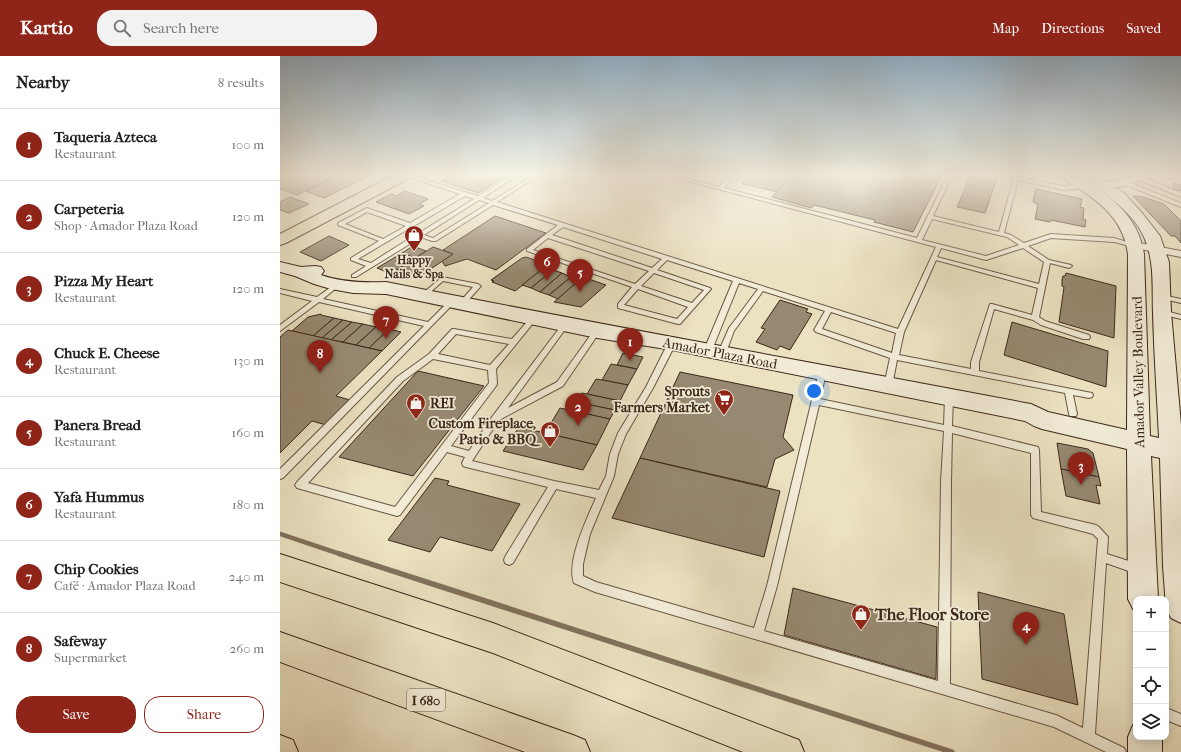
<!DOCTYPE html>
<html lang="en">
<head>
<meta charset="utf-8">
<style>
  body { margin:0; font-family:"IM FELL French Canon",serif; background:#f2f2f2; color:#202124 }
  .controls { position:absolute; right:12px; bottom:12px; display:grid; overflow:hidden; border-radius:8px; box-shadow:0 2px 10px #0003 }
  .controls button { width:36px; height:36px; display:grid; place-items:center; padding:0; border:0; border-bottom:1px solid #e0e0e0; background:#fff; color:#202124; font:20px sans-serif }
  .you { position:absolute; left:534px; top:335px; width:14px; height:14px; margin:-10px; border:3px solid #fff; border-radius:50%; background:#1a73e8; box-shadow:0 0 0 6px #1a73e833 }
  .badge { display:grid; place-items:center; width:26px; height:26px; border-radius:50%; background:#8f2418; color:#fff; font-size:13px; font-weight:700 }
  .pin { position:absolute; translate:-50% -33px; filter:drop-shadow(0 1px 2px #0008) }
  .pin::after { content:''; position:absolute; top:21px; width:14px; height:12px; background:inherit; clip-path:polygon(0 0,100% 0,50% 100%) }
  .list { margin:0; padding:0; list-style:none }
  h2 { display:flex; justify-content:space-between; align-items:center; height:52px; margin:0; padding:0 16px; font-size:17px }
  h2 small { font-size:13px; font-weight:400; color:#757577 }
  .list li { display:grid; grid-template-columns:26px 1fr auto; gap:12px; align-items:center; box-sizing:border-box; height:72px; padding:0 16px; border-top:1px solid #e0e0e0 }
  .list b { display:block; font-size:15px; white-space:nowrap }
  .list p { margin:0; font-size:13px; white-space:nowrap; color:#757577 }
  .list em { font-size:13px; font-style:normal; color:#757577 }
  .actions { display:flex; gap:8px; padding:12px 16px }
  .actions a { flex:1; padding:9px 0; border:1px solid #8f2418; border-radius:16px; text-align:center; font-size:14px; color:#8f2418 }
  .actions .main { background:#8f2418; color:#fff }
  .icon { flex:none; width:22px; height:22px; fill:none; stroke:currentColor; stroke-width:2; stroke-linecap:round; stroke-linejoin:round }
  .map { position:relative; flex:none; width:901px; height:696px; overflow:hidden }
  header { display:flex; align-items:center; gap:24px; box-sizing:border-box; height:56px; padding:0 20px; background:#8f2418; color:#fff }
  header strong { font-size:19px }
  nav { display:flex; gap:22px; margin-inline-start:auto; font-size:14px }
  .search { width:280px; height:36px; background:#f2f2f2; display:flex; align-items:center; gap:10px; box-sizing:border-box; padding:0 14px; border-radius:16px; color:#757577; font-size:15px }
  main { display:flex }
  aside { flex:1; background:#fff }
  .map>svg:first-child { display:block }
</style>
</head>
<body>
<header>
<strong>Kartio</strong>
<div class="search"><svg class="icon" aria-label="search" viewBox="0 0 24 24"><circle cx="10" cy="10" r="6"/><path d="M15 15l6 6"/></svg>Search here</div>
<nav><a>Map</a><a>Directions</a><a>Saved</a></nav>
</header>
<main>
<aside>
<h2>Nearby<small>8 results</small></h2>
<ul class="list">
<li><span class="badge">1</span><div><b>Taqueria Azteca</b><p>Restaurant</p></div><em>100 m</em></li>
<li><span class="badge">2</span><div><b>Carpeteria</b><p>Shop · Amador Plaza Road</p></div><em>120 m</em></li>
<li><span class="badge">3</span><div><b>Pizza My Heart</b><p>Restaurant</p></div><em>120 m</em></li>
<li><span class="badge">4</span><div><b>Chuck E. Cheese</b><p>Restaurant</p></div><em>130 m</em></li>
<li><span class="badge">5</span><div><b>Panera Bread</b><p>Restaurant</p></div><em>160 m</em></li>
<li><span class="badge">6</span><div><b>Yafa Hummus</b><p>Restaurant</p></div><em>180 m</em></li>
<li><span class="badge">7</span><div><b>Chip Cookies</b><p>Café · Amador Plaza Road</p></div><em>240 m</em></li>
<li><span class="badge">8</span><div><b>Safeway</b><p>Supermarket</p></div><em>260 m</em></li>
</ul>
<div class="actions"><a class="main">Save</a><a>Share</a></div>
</aside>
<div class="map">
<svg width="901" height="696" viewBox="0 0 901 696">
  <rect width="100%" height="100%" fill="#ebe2c2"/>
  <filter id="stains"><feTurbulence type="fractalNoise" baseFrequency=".005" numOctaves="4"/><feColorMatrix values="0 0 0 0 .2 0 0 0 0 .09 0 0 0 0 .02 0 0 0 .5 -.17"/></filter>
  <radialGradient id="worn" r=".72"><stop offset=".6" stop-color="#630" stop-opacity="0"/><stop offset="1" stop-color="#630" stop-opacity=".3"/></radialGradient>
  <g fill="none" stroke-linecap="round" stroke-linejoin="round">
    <polyline stroke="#82725c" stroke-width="4.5" points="0,478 63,499"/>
    <polyline stroke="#82725c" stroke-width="5.5" points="60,498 672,696"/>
  </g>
  <g fill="#978971" stroke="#3c2819">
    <polygon points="0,119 59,119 17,139 0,133"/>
    <polygon points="61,119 91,119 44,142 26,135"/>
    <polygon points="167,119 227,119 198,137 161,125 171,120"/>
    <polygon points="471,119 484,119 473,130 462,128"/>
    <polygon points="484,119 498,119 485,133 473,130"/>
    <polygon points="498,119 512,119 497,136 485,133"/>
    <polygon points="512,119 662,119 633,176 594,166 595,164 534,149 531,152 492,141"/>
    <polygon points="691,119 718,119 705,157 677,151"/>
    <polygon points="893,127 901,129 901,135 894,134"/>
    <polygon points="756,133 802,143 800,151 804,152 803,163 806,164 805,171 771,164 770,166 755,163 758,148 753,146"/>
    <polygon points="125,135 148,143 139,148 144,150 129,158 96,146 111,138 116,140"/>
    <polygon points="853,140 863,141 884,148 901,165 901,187 895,180 891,180"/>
    <polygon points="10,141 29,148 9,157 0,154 0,146"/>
    <polygon points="215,160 266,177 216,214 187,203 165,210 162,205 173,198 163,194"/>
    <polygon points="49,180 69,189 41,205 20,196"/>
    <polygon points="133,190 146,195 135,202 122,197"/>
    <polygon points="153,191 173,198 136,223 116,214"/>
    <polygon points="122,197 135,202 116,214 119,216 114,219 97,212"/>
    <polygon points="246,201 269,209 235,235 212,226 214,225 211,224 242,202"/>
    <polygon points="265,211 273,214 251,232 242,229"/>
    <polygon points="273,214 282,217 260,236 251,232"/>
    <polygon points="282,217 291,221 269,239 260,236"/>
    <polygon points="786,217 836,230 834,282 779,266 784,231 782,230 782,224 783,220 785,220"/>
    <polygon points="291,221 300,224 278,243 269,239"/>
    <polygon points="303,221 326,229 301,251 274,246"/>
    <polygon points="500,244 528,253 526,256 532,258 510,294 500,290 497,294 476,286 485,273 481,272"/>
    <polygon points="41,258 41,259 54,262 33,280 12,275 28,261"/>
    <polygon points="54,262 63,264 42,282 33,280"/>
    <polygon points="63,264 72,266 51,284 42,282"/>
    <polygon points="72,266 83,268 63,286 51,284"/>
    <polygon points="732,266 828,295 826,331 724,299"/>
    <polygon points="83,268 96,271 76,289 63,286"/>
    <polygon points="96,271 109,273 89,292 76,289"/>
    <polygon points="109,273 121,276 102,295 89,292"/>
    <polygon points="8,274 102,295 56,340 70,344 46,369 32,365 0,397 0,281"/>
    <polygon points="343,297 363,301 357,313 337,309"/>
    <polygon points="331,308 357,313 348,329 322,324"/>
    <polygon points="138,315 204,330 133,420 59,401"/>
    <polygon points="400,316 513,339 503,381 514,394 495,403 487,431 360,402"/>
    <polygon points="316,323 322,324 348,329 340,345 307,338"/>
    <polygon points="302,337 307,338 340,345 335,354 296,346"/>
    <polygon points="296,346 335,354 330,363 291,355"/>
    <polygon points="280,352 330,363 317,389 265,377"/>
    <polygon points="239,371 317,389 303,414 223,395"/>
    <polygon points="777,387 808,393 813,397 819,421 781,413"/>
    <polygon points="360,402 500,435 484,501 332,462"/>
    <polygon points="781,413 819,421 821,430 816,429 820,448 786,440"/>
    <polygon points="155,422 169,425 167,429 240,448 212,495 160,481 150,496 108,484"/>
    <polygon points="513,532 657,571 656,623 504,579"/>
    <polygon points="698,536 784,558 798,649 702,623"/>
  </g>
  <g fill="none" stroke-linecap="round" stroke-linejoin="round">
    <g stroke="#685643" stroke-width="2">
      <g id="lane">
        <path d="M123,119H130L198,140L233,119H238L203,142L212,145L254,119H259L217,146L618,273L656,191L385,119H393L439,131L445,125L426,119H434L450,123L451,124L444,132L637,182L668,119H672L653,160L719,176L734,121L784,130L805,129L807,130V132L784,134L738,124L724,177L731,179L744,187L771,178L834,182L857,189L854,191L834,186L771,182L748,190L769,204L791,209L792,210L789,212L770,207L759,261L765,265L809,279L810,281L809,283H803L761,269L753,264L714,253L699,306V315L812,337L813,339L812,341L809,342L793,339L797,358L796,360H790L789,358L785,337L617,304L612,330L611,332H605L604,330L610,302L536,276L534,274L545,255L483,235L454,275L445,299H439L438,297L449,272L478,233L459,227L432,294L428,297L425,296L424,294L453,225L387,204L377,214L430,232L431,233L400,268H398L338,252V248L352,231L247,195V193L278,169L213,149L156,185H152L141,181L76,221H72V219L86,210L71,204V202L99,185L58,169V167L87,152L130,167L180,138ZM185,140L194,143L139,177L129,173ZM199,144L209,147L153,182L144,179ZM87,156L126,170L103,183L65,168ZM652,163L727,181L739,189L706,200L642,184ZM283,171L382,203L372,212L272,179ZM125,175L135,179L91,207L78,203ZM268,182L369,215L355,228L253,194ZM661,192L706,204L743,192L764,206L759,228L657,201ZM656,204L758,232L752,259L712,248H710L691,306V313L619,299L624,276ZM374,217L424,234L412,247L361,230ZM358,233L408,251L397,263L344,249ZM551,256L616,277L612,297L542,273Z"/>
        <polygon points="860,120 901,137 901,141 858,123 857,122"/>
        <polygon points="844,126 848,126 901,147 901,151 844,128"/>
        <polygon points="162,221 198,228 201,230 184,249 182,249 179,247 193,231 163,225 146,240 142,240 142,238"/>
        <polygon points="58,226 60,227 60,229 43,243 148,266 171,243 173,243 176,245 3,422 0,423 0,413 144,270 39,246 0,275 0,269 32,245 0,237 0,233 37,241"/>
        <polygon points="882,239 901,243 901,247 880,242 880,240"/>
        <polygon points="880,254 882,254 901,259 901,263 880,258"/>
        <path d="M253,259H255L258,261L216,313L217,328L216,330L171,390L189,395L212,361L284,266H288L289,268L228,352L277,326L315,273H319L321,275L319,277L283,330L219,364L192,405L274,425L319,434L326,420L330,398L338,377L366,331L389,285H395L396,287L373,332L346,378L338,398L334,420L310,478L303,508V520L316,526L474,572L487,530L539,315L542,314L546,317L540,343L664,369L665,342L666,340H672L673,342L672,370L758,391L759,394L761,456L816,469L819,471L828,481L827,498L861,509L862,513L861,517L857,518L826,507L815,678L844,692L846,696H826L774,671L315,536L294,527C286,506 307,462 316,442L276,433L233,507L229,509L225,507L224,504L225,501L268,431L186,411L183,410L182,407L185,401L167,396L120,459L117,460L17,432L15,429L17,426L117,321L149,298L172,273H174L232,283ZM176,278L229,288L210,309L158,298ZM153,303L208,314L209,327L115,451L28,427L123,325ZM539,349L664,375L661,426L658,625L484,575L497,530ZM672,377L751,397V459L753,462L813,478L818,483L803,672L776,659L670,628L671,426Z"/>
        <polygon points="886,652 901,658 901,670 886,664"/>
      </g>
    </g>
    <g stroke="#685643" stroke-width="2">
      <g id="street">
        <polygon points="858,119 872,119 870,121 846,130 810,134 805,131 810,128 844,124"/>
        <polygon points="854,186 901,195 901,201 850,191 848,189"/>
      </g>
    </g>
    <g stroke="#3c2819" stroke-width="2">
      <g id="secondary">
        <path d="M780,119H797L799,121L798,119H815L844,137L863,158L880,180L889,206L891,256L901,369V567L891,562L886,552L883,510L880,402L871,400L878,543H856V555L853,553L848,543L847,393L762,373L754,370L745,365L392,294L317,282L106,238L73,237L51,233L34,228L15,220L0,216V206L21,211L35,210L41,211L44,215L41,219C61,226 84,227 106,226C321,269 536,307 751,348L768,356L847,374L848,198C844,167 825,150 800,133C794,129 785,125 780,119ZM821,135C836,145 857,164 864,181C875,206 872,231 873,257C874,299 877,340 879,382L870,380L864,198C860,170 843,151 821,135Z"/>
        <polygon points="856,668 856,681 882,681 882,696 848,696 848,681 853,669"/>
      </g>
    </g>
    <g stroke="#3c2819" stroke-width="2">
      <polygon id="primary" points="114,119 132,119 130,122 6,187 0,189 0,178"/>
    </g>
    <g stroke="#3c2819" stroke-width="2">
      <g id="highway">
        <polygon points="0,498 213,567 519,684 524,696 463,696 213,597 0,526"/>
        <polygon points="0,576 293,679 305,684 310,696 245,696 0,606"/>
        <polygon points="0,679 13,684 18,696 0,696"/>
      </g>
    </g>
    <use href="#lane" fill="#f2ecd7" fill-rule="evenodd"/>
    <use href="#street" fill="#f2ecd7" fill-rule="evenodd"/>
    <use href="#secondary" fill="#f2ecd7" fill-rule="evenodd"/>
    <use href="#primary" fill="#ebe2c2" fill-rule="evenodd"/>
    <use href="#highway" fill="#ebe2c2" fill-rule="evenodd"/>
  </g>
  <linearGradient id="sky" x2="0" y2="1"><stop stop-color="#91adc2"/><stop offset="0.55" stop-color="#f6f2e4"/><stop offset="1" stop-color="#f6f2e4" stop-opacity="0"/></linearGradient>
  <rect width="901" height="216" fill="url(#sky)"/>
  <defs>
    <g id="shop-pin" transform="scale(1)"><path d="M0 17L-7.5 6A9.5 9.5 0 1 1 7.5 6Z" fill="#8f2418" stroke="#f2ecd7"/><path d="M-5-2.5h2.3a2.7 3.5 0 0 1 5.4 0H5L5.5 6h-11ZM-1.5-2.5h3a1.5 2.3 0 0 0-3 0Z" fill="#fff"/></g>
    <g id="supermarket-pin" transform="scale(1)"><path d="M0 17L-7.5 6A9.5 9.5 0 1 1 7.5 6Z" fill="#8f2418" stroke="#f2ecd7"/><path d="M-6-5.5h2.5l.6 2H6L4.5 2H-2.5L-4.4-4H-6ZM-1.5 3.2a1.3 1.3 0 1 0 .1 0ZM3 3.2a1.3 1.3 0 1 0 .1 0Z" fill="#fff"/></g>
  </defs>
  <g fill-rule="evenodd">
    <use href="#shop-pin" x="134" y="179"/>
    <use href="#supermarket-pin" x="444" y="343"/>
    <use href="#shop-pin" x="136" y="347"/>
    <use href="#shop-pin" x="270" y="375"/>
    <use href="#shop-pin" x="581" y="558"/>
  </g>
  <g text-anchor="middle" stroke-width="3.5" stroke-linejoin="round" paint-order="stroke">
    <g font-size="12" font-weight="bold" fill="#3c2819" stroke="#f2ecd7">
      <text x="134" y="208">Happy<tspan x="134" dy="14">Nails &amp; Spa</tspan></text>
    </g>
    <rect fill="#f2ecd7" stroke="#736352" stroke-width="1" x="127" y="633" width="38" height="22" rx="3"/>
    <g font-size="13" font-weight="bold" fill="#3c2819">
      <text x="146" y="649">I 680</text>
    </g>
    <g font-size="14" fill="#3c2819" stroke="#f2ecd7">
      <text transform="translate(440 297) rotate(11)" y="5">Amador Plaza Road</text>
      <text transform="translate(858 316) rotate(-91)" y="5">Amador Valley Boulevard</text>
    </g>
    <g font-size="14" font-weight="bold" fill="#3c2819" stroke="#f2ecd7" text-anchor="end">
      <text x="430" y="340">Sprouts<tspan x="430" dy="16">Farmers Market</tspan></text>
      <text x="150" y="352" text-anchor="start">REI</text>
      <text x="256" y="372">Custom Fireplace,<tspan x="256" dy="16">Patio &amp; BBQ</tspan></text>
    </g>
    <g font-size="17" font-weight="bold" fill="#3c2819" stroke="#f2ecd7" text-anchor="start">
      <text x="595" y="564">The Floor Store</text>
    </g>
  </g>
  <rect width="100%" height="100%" filter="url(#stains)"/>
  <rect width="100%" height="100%" fill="url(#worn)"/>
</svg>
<div class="controls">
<button>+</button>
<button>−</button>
<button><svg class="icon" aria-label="locate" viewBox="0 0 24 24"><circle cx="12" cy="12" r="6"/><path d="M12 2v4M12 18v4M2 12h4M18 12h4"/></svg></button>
<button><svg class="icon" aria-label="layers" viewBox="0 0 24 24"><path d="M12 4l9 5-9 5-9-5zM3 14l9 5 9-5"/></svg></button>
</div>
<div class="you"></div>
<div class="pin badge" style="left:350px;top:305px">1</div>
<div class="pin badge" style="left:298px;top:370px">2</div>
<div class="pin badge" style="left:801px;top:429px">3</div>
<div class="pin badge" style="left:746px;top:589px">4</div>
<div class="pin badge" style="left:300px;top:236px">5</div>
<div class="pin badge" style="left:267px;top:225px">6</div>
<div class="pin badge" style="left:106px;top:283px">7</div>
<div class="pin badge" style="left:40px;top:317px">8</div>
</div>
</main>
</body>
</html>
